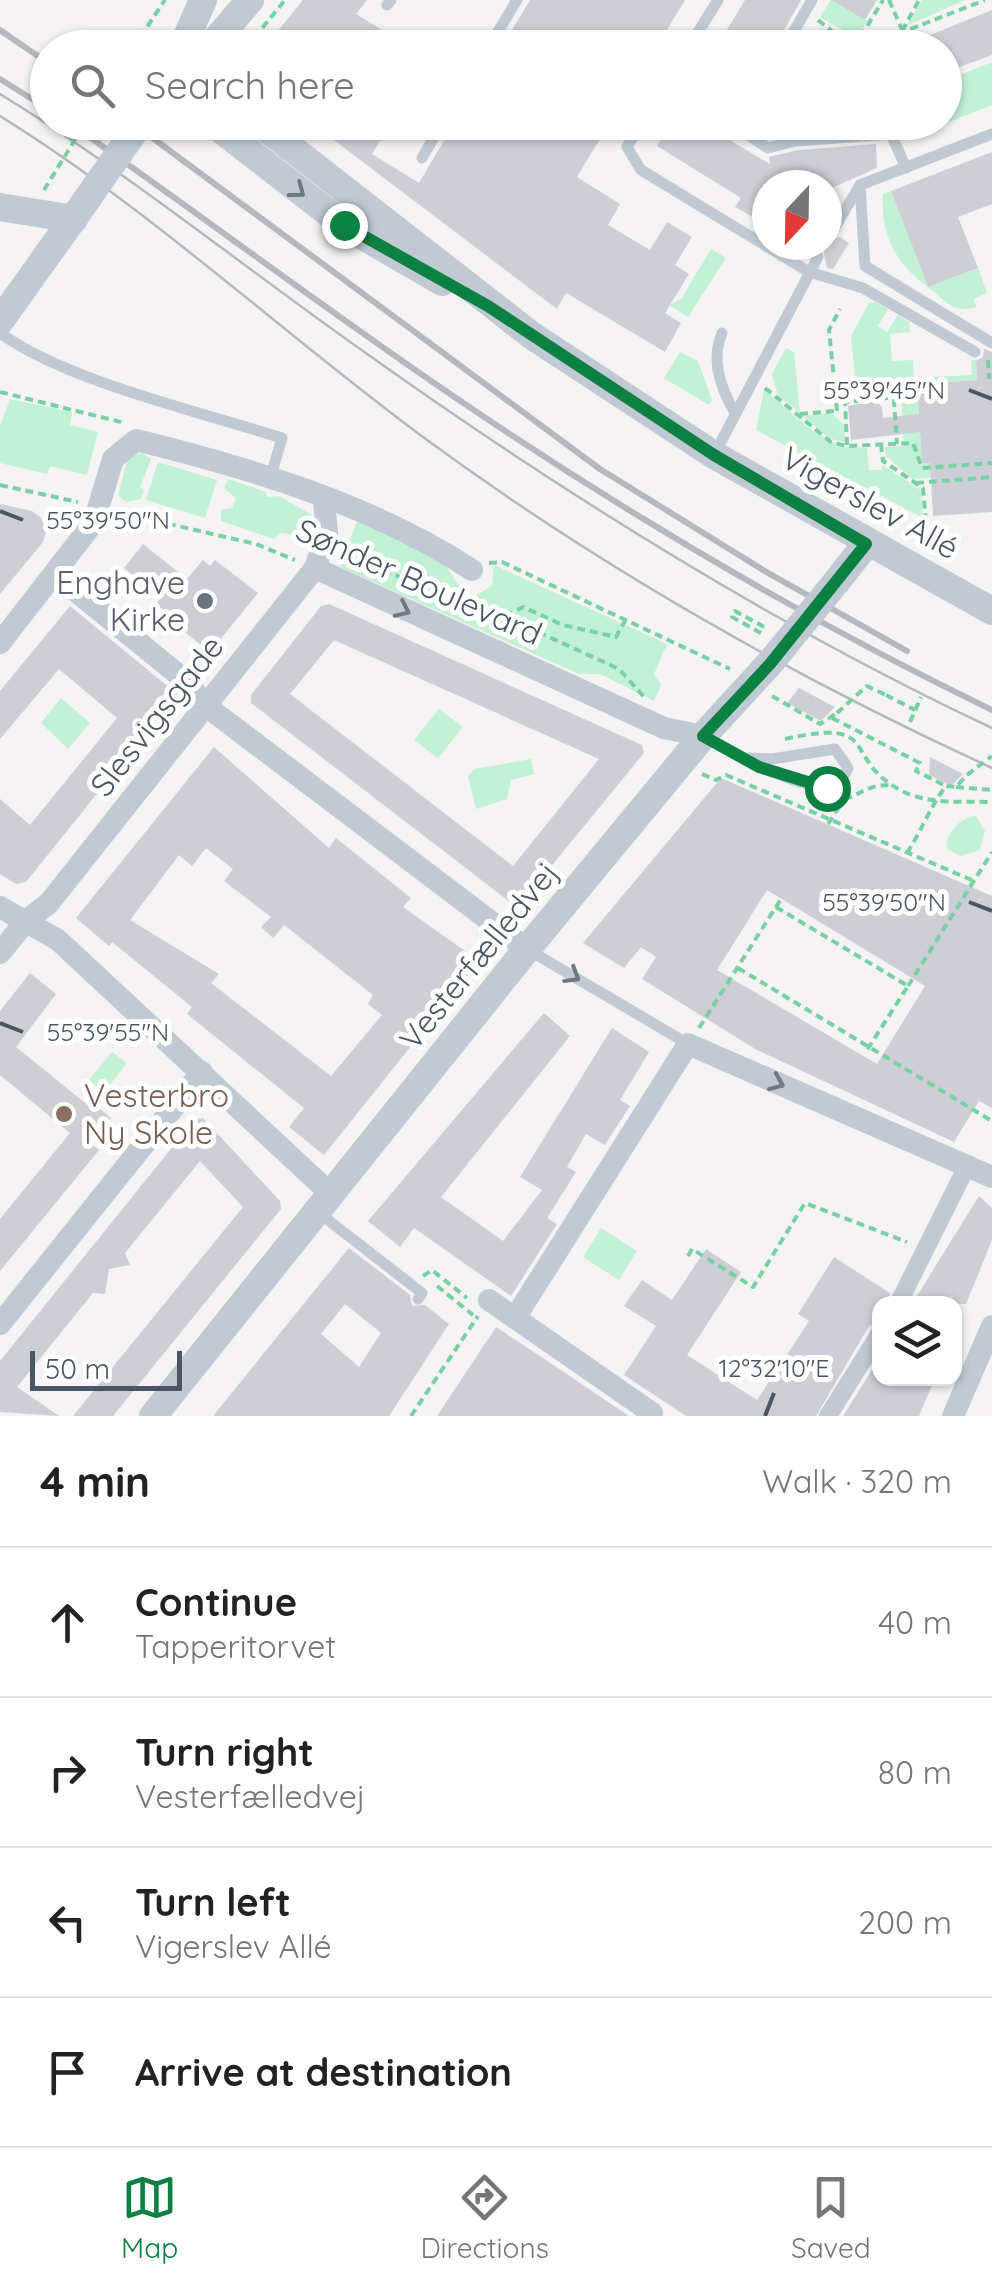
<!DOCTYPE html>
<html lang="en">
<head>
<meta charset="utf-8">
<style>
  body { margin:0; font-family:Quicksand,sans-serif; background:#f2f2f2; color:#222 }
  .controls { position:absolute; right:30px; bottom:30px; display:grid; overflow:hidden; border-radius:20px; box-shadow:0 2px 8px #0004 }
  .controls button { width:90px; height:90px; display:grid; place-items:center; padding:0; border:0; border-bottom:2px solid #e0e0e0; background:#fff; color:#222; font:50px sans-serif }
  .compass { position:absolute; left:752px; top:170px; width:90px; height:90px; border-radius:50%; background:#fff; box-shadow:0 2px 8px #0004; rotate:202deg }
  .scale { position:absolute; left:30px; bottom:25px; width:152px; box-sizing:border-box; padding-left:10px; border:5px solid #4a5661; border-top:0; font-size:28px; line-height:35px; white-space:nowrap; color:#4a5661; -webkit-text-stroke:8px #fff; paint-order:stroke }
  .stop { position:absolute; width:30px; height:30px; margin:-22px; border:8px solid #0b8043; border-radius:50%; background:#fff }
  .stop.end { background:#0b8043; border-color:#fff; box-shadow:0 2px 10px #0008 }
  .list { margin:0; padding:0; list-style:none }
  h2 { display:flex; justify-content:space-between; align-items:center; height:130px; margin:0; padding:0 40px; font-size:42px }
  h2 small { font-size:32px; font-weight:400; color:#767676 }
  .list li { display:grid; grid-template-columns:65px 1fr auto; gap:30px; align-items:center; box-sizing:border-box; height:150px; padding:0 40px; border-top:2px solid #e0e0e0 }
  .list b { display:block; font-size:38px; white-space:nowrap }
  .list p { margin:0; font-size:32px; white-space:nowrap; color:#767676 }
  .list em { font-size:32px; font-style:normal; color:#767676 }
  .icon { flex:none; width:55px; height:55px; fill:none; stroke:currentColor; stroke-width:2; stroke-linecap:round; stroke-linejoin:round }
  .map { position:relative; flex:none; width:992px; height:1416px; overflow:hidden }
  .search { position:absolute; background:#fff; box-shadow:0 2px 8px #0004; left:30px; right:30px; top:30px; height:110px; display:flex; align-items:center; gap:25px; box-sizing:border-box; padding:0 35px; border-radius:55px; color:#767676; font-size:38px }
  .sheet { height:730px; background:#fff }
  nav { display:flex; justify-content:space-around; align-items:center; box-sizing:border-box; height:140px; border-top:2px solid #e0e0e0; background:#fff; font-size:28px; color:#767676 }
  nav a { display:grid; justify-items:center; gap:5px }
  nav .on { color:#0b8043 }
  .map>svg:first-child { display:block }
</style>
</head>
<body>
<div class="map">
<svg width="992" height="1416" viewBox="0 0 992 1416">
  <rect width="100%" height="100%" fill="#f5f3f3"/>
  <g fill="#c3f1d5">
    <polygon points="831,0 867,21 857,38 820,17"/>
    <polygon points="922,0 965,0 906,26"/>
    <polygon points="992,62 992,105 908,138 902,123 944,122 945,81"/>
    <path d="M891,191L928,287L978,268L987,293L973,299L977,307C952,314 948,302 929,288C897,265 880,236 883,194Z"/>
    <polygon points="711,249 726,258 688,317 669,305 681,299"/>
    <polygon points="875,302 888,309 878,326 887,332 898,315 909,322 910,332 890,334 892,361 913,360 914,378 972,375 971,360 976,360 977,380 917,384 922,463 992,459 992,473 912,479 886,456 885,447 904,446 901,399 888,394 857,397 851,336 869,303"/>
    <polygon points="786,348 794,352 800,412 778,396 772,374"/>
    <polygon points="680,352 698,361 712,400 709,405 664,378"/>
    <path d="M764,389C795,415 826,452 867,448L869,470H882V465L921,490L923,518L756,430Z"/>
    <polygon points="10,399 72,412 70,425 98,432 87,475 50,466 47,474 0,463 0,426"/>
    <polygon points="831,413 844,425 845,442 831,439 803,416"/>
    <polygon points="142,453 151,459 140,487 144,490 141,499 126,502 118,495 128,457"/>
    <polygon points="158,462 217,480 205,518 146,500"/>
    <polygon points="228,479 266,492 267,497 279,496 312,515 306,537 281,533 274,539 221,521 221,510 232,508 236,498 224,488"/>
    <polygon points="359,517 436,551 460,587 475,596 492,586 494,565 667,644 654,674 661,685 654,701 600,674 579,674 342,568 339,565"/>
    <polygon points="61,698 90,723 68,749 41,723"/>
    <polygon points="439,709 463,727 438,758 414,740"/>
    <polygon points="531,759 534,774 511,780 507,799 476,809 468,776 474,769"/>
    <path d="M976,816L985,831L980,850L961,856L948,850L946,843C951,829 961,817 976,816Z"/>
    <polygon points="112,1052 127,1063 104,1092 89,1080"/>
    <polygon points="601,1228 637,1251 619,1280 583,1257"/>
  </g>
  <g fill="#cdcfd5" fill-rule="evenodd">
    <polygon points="303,0 367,0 356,14 412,48 264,48"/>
    <polygon points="530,0 685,0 656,48 501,48"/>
    <polygon points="745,0 801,0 774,48 716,48"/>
    <polygon points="831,0 877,0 865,20"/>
    <polygon points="992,10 992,55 944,73 944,48 898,48"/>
    <polygon points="310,122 391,122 372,154 419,183 455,122 610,122 577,177 620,204 608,225 650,250 667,222 692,237 675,265 689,274 665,313 681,323 665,352 566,293 557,309"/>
    <polygon points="671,122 699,122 770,164 769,157 798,150 876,144 877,168 827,190 827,185 767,185 767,212 753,217 735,207 741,198 657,146"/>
    <polygon points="766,122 841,122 842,128 770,138"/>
    <polygon points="992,152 992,204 958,217 978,268 928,287 891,191"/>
    <polygon points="840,237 849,243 833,269 827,268 823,249 810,252 799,245 827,245 827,240"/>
    <polygon points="984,349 992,352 992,512 933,516 930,463 922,463 920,432 851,440 848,406 875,400 882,407 883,418 919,414 917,384 977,380 976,361 983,357"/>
    <polygon points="0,504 32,511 41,518 46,531 43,542 0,594"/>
    <polygon points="143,544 187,579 203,560 210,566 215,560 258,593 210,652 166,617 169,614 156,604 161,598 124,568"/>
    <path d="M329,604L642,745L644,753L521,903L514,905L251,703V695L321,606ZM334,640L599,759L513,866L290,694Z"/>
    <polygon points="70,606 177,694 26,882 16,884 0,874 0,799 30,825 117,718 59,669 0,739 0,691"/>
    <polygon points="799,688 835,707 821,721 787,703"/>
    <path d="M214,747L329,848L336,838L411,898L403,907L479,961L324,1155L289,1127L304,1108L187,1014L192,1007L112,942L109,946L76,918ZM206,848L233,869L224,881L271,917L261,927L273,938L284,925L373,995L368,1004L382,1015L331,1076L211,983L219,974L130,920L179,855L192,866Z"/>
    <polygon points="930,757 963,774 951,786 929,775"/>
    <path d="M721,778L992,896V1108L979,1101L954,1142L757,1050L642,979L656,957L641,947L624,968L583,943ZM767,890L925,986L877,1064L717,970Z"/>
    <polygon points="30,973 56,994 16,1047 90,1107 93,1103 111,1118 90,1143 99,1150 0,1271 0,1219 70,1133 0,1075 0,1011"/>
    <polygon points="544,1013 570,1036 441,1197 503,1241 542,1190 520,1177 612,1028 649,1052 620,1100 630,1106 605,1145 586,1134 567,1167 576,1172 547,1218 557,1224 511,1296 414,1228 400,1247 368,1221"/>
    <polygon points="203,1118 280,1201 281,1209 113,1416 73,1416 243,1207 200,1161 125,1253 130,1265 109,1269 105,1294 93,1293 17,1387 59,1416 0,1412 0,1361 195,1119"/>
    <polygon points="979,1196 992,1208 992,1240 966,1304 912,1304"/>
    <path d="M349,1248L410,1295L412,1306L425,1305L449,1324L389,1416H213ZM345,1304L381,1333L359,1367L321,1334Z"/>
    <polygon points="706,1249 741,1272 687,1355 757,1400 809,1321 798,1314 834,1257 890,1293 886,1304 880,1304 880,1321 869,1326 816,1416 686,1416 624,1375 656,1326 624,1306 642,1280 672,1300"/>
    <polygon points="496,1327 534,1352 629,1416 437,1416"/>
    <polygon points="880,1357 880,1378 935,1378 919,1416 843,1416"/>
  </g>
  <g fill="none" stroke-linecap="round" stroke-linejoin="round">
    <g stroke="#7ad0a6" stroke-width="4" stroke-dasharray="8 5" stroke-linecap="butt">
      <polyline points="889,0 904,34"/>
      <polyline points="818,20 853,48"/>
      <polyline points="902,31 919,0"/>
      <polyline points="141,36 149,48"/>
      <polyline points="133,48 165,0"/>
      <polyline points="246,48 285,0"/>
      <polyline points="854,48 883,0"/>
      <polyline points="862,48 985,0"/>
      <polyline points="988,360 989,379"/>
      <polyline points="765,388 831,442 847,446 913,443 922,468 992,463"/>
      <polyline points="0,392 125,423"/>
      <polyline points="837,411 829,330 840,309"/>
      <polyline points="800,414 835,411"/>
      <polyline points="881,444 883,461 923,488 926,523"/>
      <polyline points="847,445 845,402 888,398 894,401 897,444"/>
      <polyline points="916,483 992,477"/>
      <polyline points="0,485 78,502"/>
      <polyline points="117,512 256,544 295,560"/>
      <polyline points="347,557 464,601"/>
      <polyline points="489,563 502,562 730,669"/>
      <polyline points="466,591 464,601 488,614 497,629"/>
      <polyline points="503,616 619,669 644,697"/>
      <polyline points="494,622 523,607 563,625 616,637 625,621"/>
      <polyline points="761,633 732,617 735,611 766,628"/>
      <polyline points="886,695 915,710"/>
      <polyline points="772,696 820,724 837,713"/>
      <polyline points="832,718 920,763 916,771 946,786"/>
      <polyline points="910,722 921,697"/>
      <path d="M785,739C883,717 840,757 900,790C927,805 962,801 992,802"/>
      <polyline points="702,774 716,780 726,775 974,881"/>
      <polyline points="956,787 992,790"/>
      <path d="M819,803C849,808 865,780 893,786"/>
      <polyline points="828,824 841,804"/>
      <path d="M907,853C921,831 932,804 946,786L956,787L967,775"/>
      <polyline points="776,907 908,986 867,1050"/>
      <polyline points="738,968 992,1121"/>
      <polyline points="908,986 992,852"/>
      <polyline points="699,1028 781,899"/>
      <polyline points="688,1256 692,1249 753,1287 805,1203 907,1242"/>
      <polyline points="423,1276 432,1270 467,1298"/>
      <polyline points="437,1286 473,1315"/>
      <polyline points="411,1416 478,1316"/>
    </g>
    <g stroke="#c1cad2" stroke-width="11">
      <polyline points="387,5 391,0"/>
      <polyline points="488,48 517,0"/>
      <polyline points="688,48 718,0"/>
      <polyline points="784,48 812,0"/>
      <polyline points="642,122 627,147 641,170 809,272 863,288 975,352"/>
      <polyline points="739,122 736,127 768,148 796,141 891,134 906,168"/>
      <polyline points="422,158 443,122"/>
      <polyline points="860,185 865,266 992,343"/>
      <polyline points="832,232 860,185 992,134"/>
      <path d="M0,333C66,381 201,412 282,438L270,479"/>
      <path d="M722,333C710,360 721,389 735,413"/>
      <polyline points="714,455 818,257"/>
      <path d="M704,736C732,751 813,801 841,782L848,768L835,749L772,759L746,758"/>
      <polyline points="527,949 688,1044"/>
      <polyline points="319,1213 422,1293 418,1299"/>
    </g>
    <g stroke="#c1cad2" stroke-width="18">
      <polyline points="898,1304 968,1164"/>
      <polyline points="828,1416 880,1333"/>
    </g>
    <g stroke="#c1cad2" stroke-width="22">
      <polyline points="315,568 664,728 703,736"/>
      <polyline points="56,575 186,681 206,706 527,949"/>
      <path d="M0,643L94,522L113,459L136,440C250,468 373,505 472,570"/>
      <polyline points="0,907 58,940 333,1196"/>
      <polyline points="0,953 26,921 49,903 315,568 327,533 324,500"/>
      <polyline points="489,1300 652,1413"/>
      <polyline points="515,1318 688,1044 992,1177"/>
      <polyline points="0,1324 202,1072"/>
      <polyline points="953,1416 992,1326"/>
    </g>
    <g stroke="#c1cad2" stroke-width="28">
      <polyline points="182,48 203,0"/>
      <polyline points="209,48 250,0"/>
      <polyline points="211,122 344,225 442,282"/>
      <polyline points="258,122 531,335 714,455 992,611"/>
      <polyline points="0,207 74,219"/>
      <polyline points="0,321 78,212"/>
      <polyline points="837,581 866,544"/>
      <polyline points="153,1416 527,949 703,736 770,663"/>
    </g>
    <g stroke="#b5b8bd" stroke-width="2.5">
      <path d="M0,94C129,173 247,270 370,356C567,496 773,625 992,728"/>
      <path d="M0,116C150,209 281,332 423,437C598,566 794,677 992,768"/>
    </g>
    <g stroke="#b5b8bd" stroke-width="6">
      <polyline points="0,30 48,63"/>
      <polyline points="0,79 48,109"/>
      <path d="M68,122C198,213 325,309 456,398C627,514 806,620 992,710"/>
      <polyline points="131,122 600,469 763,570 907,651"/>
    </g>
    <g stroke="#7ad0a6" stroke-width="4" stroke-dasharray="8 5" stroke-linecap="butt">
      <polyline points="44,190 86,122"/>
      <polyline points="837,713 867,686 886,695"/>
      <polyline points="967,775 992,756"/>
    </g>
    <g stroke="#c1cad2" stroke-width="28">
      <polyline points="78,212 141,122"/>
      <polyline points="770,663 837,581"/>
    </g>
  </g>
  <defs><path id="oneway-chevron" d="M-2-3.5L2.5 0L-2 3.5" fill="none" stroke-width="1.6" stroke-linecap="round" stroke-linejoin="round" transform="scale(2.5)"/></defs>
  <g stroke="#6e7983">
    <use href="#oneway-chevron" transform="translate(298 191) rotate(37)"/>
    <use href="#oneway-chevron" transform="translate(403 610) rotate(25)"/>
    <use href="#oneway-chevron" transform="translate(573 976) rotate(31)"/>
    <use href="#oneway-chevron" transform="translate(777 1083) rotate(23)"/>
  </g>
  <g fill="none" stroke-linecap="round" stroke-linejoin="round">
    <polyline stroke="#0b8043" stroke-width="12" points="344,225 488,306 714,455 866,544 770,664 703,736 759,767 827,788"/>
  </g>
  <path fill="none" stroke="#4a5661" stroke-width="4" d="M969,390L992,399M0,511L23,520M969,902L992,911M0,1023L23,1032M765,1416L774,1393"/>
  <circle fill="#6b7280" stroke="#fff" stroke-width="4" cx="205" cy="601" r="10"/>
  <circle fill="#8d6e63" stroke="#fff" stroke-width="4" cx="64" cy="1114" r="10"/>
  <g text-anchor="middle" stroke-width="10" stroke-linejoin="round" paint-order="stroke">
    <g font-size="32" fill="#4a5661" stroke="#fff">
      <text transform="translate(870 503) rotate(29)" y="11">Vigerslev Allé</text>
      <text transform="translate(419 582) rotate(24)" y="11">Sønder Boulevard</text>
      <text transform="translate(157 716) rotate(-52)" y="11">Slesvigsgade</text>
      <text transform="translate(479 956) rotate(-51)" y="11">Vesterfælledvej</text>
    </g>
    <g font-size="32" fill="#5b616d" stroke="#fff" text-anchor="end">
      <text x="185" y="594">Enghave<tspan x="185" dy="37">Kirke</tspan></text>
    </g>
    <g font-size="32" fill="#785e54" stroke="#fff" text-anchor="start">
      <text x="84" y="1107">Vesterbro<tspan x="84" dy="37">Ny Skole</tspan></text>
    </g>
  </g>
  <g font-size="25" text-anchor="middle" fill="#4a5661" stroke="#fff" stroke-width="10" stroke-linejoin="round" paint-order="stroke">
    <text x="884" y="399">55°39'45"N</text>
    <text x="108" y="529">55°39'50"N</text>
    <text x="884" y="911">55°39'50"N</text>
    <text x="108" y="1041">55°39'55"N</text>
    <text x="774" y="1377">12°32'10"E</text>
  </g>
</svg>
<div class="controls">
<button><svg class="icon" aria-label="layers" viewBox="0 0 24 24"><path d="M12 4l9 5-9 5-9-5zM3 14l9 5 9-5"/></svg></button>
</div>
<svg class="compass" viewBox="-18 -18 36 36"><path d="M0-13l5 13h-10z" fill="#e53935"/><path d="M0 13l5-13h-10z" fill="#767676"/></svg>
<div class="scale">50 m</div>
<div class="stop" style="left:827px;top:788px"></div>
<div class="stop end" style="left:344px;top:225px"></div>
<div class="search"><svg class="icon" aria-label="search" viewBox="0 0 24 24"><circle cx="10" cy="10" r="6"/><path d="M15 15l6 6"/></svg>Search here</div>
</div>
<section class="sheet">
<h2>4 min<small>Walk · 320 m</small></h2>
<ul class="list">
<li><svg class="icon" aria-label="ahead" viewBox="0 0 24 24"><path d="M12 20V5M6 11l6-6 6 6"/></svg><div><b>Continue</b><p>Tapperitorvet</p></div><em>40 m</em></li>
<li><svg class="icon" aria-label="right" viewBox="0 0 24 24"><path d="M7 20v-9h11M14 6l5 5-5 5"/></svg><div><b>Turn right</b><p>Vesterfælledvej</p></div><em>80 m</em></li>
<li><svg class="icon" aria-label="left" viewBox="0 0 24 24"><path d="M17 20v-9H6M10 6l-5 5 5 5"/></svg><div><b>Turn left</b><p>Vigerslev Allé</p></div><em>200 m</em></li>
<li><svg class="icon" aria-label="arrive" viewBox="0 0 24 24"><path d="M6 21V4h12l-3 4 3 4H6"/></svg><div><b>Arrive at destination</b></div></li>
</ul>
</section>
<nav>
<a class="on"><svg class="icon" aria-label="map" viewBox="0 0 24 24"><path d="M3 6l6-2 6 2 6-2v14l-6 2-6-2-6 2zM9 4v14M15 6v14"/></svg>Map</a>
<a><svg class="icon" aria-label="directions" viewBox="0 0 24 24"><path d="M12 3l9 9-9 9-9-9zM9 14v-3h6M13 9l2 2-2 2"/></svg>Directions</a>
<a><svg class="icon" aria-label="saved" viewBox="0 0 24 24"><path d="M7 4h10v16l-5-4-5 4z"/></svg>Saved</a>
</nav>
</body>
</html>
